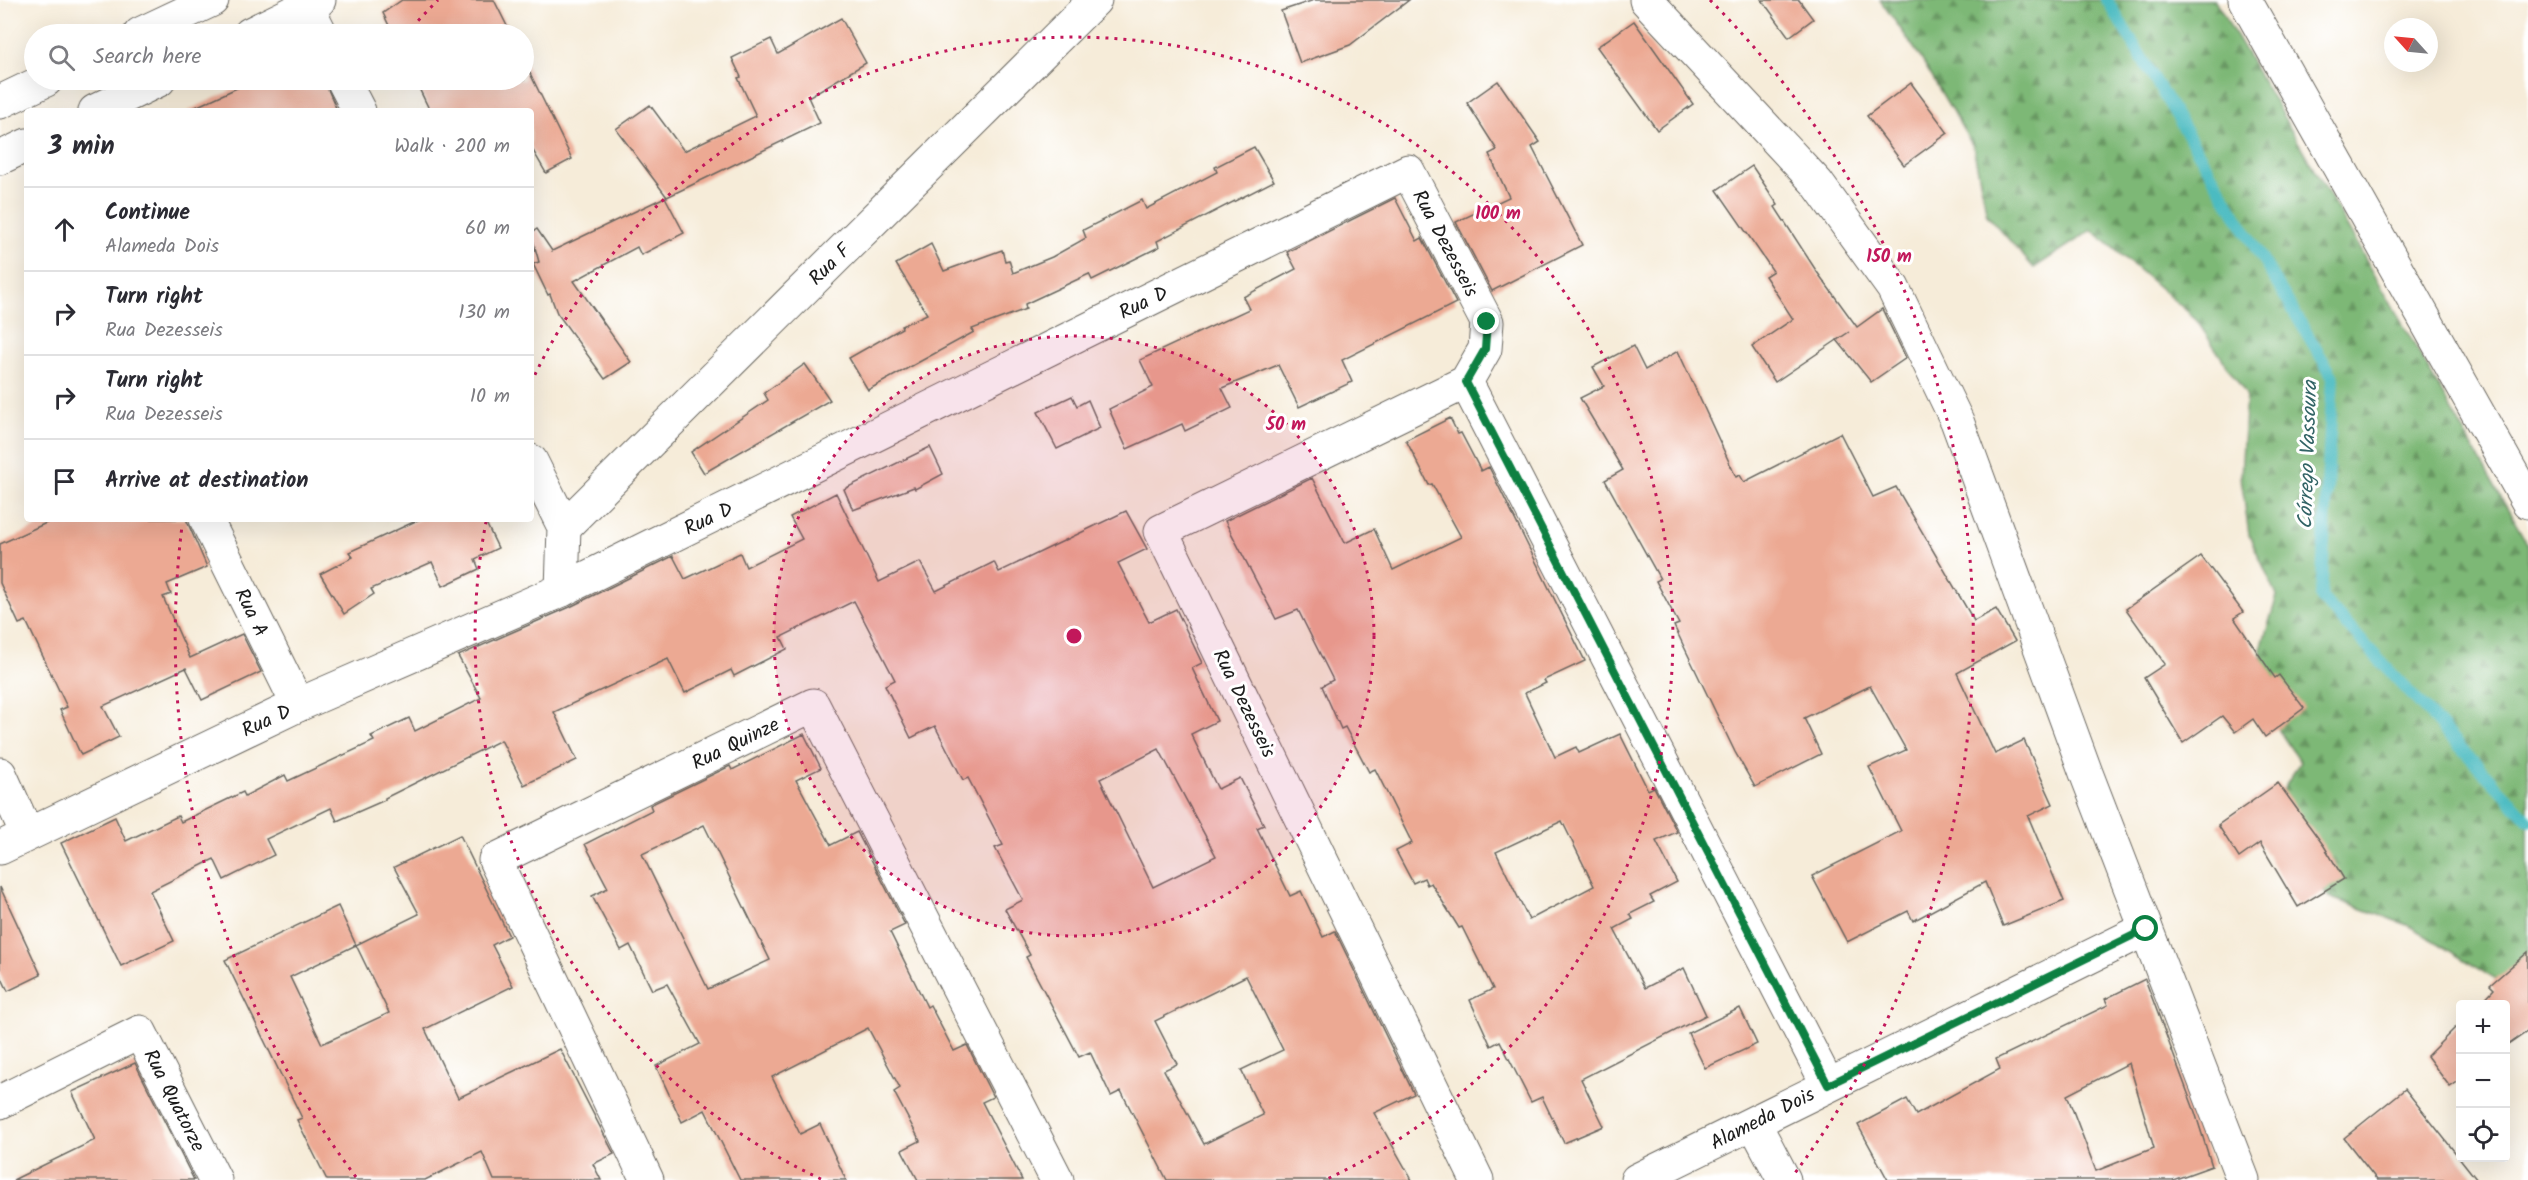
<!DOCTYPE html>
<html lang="en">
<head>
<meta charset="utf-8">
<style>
  body { margin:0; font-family:Kalam,sans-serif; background:#f7f7f7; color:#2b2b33 }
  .controls { position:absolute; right:18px; bottom:18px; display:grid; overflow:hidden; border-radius:6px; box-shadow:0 6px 24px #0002 }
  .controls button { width:54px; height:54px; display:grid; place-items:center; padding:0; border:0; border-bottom:2px solid #e1e1e2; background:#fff; color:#2b2b33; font:30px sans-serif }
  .compass { position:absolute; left:2384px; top:18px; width:54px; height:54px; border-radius:50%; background:#fff; box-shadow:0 6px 24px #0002; rotate:297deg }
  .stop { position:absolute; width:18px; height:18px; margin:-14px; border:4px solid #0b8043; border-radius:50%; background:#fff }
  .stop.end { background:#0b8043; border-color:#fff; box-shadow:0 2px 6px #0008 }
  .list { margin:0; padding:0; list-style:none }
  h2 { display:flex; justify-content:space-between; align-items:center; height:78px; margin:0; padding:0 24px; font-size:26px }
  h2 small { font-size:20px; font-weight:400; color:#7c7c81 }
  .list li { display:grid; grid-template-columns:39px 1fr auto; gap:18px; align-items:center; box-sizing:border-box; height:84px; padding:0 24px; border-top:2px solid #e1e1e2 }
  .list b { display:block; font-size:22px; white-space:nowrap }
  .list p { margin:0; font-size:20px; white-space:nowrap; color:#7c7c81 }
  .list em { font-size:20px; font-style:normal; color:#7c7c81 }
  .icon { flex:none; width:33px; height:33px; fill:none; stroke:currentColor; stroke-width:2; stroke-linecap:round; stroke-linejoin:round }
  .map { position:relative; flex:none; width:2528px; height:1180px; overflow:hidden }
  .search { position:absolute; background:#fff; box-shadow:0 6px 24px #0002; left:24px; top:24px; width:510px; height:66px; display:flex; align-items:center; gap:15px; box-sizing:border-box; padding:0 21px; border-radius:33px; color:#7c7c81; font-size:22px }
  .panel { position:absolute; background:#fff; box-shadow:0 6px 24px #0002; left:24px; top:108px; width:510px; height:414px; border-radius:6px }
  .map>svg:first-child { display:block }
</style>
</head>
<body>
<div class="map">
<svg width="2528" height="1180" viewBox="0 0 2528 1180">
  <defs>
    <pattern id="forest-firs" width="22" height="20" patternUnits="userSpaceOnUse" patternTransform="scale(1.5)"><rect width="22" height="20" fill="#7db876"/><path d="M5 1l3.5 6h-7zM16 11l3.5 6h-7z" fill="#669560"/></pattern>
  </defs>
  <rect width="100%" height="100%" fill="#fff"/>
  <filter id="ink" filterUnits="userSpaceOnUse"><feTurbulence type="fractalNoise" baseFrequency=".0167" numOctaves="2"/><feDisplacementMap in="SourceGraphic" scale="12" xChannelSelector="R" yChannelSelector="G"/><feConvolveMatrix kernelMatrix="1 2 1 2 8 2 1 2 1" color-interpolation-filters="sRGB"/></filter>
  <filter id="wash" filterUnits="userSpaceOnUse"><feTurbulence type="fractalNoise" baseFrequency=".008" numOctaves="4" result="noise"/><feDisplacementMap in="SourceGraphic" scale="24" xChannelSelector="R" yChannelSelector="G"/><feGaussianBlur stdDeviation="1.35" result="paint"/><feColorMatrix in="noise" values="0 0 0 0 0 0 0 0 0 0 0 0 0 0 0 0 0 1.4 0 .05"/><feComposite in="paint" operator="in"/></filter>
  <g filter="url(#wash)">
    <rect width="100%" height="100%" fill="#f6ecd9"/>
    <polygon fill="url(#forest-firs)" stroke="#4c6a49" stroke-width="1.5" points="1880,0 2215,0 2331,198 2528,545 2528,1000 2410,926 2329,897 2283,845 2273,807 2300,762 2266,711 2261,649 2277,596 2249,535 2241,477 2246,394 2195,318 2092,230 2034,268 1987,215 1973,146 1919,55"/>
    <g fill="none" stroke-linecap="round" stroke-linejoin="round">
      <polyline stroke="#4cbbc1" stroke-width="12" points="2107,0 2333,377 2321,597 2528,820"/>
    </g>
    <g id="blocks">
      <g fill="#eca993" fill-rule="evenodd">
        <polygon points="402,0 494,0 511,34 393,34 383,13"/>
        <polygon points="1314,0 1409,0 1350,45 1300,63 1281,11"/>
        <polygon points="1762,0 1799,0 1813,19 1789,37"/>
        <polygon points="841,18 866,63 808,97 820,123 667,197 616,129 650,105 684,151 756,116 738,78 741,77 732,58 771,39 778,54"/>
        <polygon points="1634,21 1693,104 1657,130 1597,47"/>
        <polygon points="524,61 572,159 546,173 531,147 531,111 430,111 415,80 524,80"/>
        <polygon points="254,80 324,80 336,108 330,111 187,111"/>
        <polygon points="1498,81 1540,142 1532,147 1582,245 1492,291 1456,222 1509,197 1489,154 1497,150 1467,103"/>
        <polygon points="1911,83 1948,133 1904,165 1867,116"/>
        <polygon points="1254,147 1274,181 1157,241 1159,247 1092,280 1089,274 1025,304 1026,309 972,329 974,332 868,390 849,358 902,328 901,326 927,314 896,264 931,244 944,271 1002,250 1005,261 1009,260 1013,273 1052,257 1086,238 1083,230 1142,200 1146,209 1217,172 1215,167"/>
        <polygon points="1752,166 1778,205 1775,207 1817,272 1857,327 1882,309 1906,358 1871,382 1837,340 1849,332 1775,382 1752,347 1793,319 1765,276 1773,271 1717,190"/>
        <polygon points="665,197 684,233 641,255 637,247 574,281 631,362 605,379 557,313 550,294 548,295 533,264 539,262 531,233 537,229 552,251"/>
        <polygon points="1395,198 1417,241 1422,238 1456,303 1342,360 1352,382 1299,407 1278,365 1222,388 1232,408 1185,431 1182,424 1127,449 1109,409 1153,387 1140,360 1249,309 1243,297 1296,269 1287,252"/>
        <polygon points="1633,346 1645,370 1678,351 1736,477 1740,475 1744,482 1840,433 1873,497 1896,487 1974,621 1996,609 2015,641 1957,673 1995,754 2024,740 2053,804 2028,816 2064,901 2003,926 1985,882 1913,921 1908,911 1847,942 1812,876 1901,831 1869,767 1906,750 1870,686 1804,718 1821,754 1755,787 1735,752 1674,626 1679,624 1656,581 1660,579 1605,480 1623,470 1580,398 1604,386 1593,367"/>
        <polygon points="805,364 830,400 704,473 691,452 768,400 764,393"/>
        <polygon points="1072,396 1077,406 1088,400 1100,428 1057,449 1038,412"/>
        <path d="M1450,418L1458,434L1461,433L1481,471L1489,467L1585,661L1544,680L1546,683L1525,693L1555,757L1576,747L1579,753L1620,734L1648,790L1654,787L1677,832L1656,841L1677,882L1650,896L1654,902L1630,914L1633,919L1614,929L1645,988L1684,968L1706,1015L1581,1079L1604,1126L1564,1143L1542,1097L1531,1102L1500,1041L1491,1046L1470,1000L1493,989L1462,927L1459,928L1431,883L1427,885L1424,878L1413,883L1396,851L1412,843L1375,769L1369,772L1345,727L1341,729L1322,686L1333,680L1298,610L1276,619L1225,521L1312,478L1345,543L1374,529L1393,570L1461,537L1432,484L1429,485L1406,440ZM1562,821L1594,886L1529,920L1496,852Z"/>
        <polygon points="930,447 943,474 915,489 914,487 853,510 844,489"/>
        <path d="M836,493L879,582L920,562L936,591L994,562L999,572L1126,511L1147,549L1118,563L1149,622L1176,609L1202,663L1192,668L1217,721L1191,734L1218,789L1240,778L1264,825L1257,828L1290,896L1301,891L1323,937L1335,931L1414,1094L1374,1113L1412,1180H1167L1121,1091L1111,1096L1090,1052L1079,1057L1026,957L1030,955L1005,909L1023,900L995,848L1003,845L968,778L963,780L935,726L911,738L885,685L895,680L854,601L781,637L787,649L734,676L731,670L685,693L668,659L554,712L577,760L524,785L501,740L385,798V800L337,821L331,808L266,839L274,855L224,880L214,859L150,891L174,941L121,966L61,843L115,817L126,841L178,816L181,822L243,792L245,796L285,775L288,781L374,741L371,736L409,718L415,731L481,698L458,656L570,607L673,556L685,579L740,553L746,567L802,539L790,517ZM1159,749L1216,856L1153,887L1100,779ZM1246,976L1283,1050L1241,1070L1263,1115L1204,1144L1164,1070L1177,1064L1155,1021Z"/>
        <polygon points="55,519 186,519 207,567 167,584 171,594 163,597 190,658 242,634 261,672 202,700 186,668 103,706 119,737 81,755 60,710 67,707 26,621 19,624 0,583 0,544"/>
        <polygon points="420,519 484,519 498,548 475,559 479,569 443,586 432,562 371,589 374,594 344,614 320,574 353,557 349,552"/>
        <polygon points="2201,556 2243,612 2234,618 2275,678 2279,675 2304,708 2265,737 2253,719 2235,732 2222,716 2183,743 2144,678 2165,664 2126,609"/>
        <path d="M804,734L821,768L796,780L831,845L857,832L905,925L890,932L927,1007L930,1005L954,1051L967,1045L993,1097L982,1102L1022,1180H918L902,1150L920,1141L894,1092L900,1088L868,1028L772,1077L800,1134L820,1124L846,1180H740L705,1110L682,1122L656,1066L700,1044L667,984L652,990L630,945L621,950L592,896L608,888L585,844L652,810L650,805L730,766L732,770ZM704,825L770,960L708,989L642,854Z"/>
        <polygon points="2278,783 2324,846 2344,879 2298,907 2260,843 2239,858 2218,825"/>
        <path d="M460,835L509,936L492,945L513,986L425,1029L458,1098L560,1049L614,1154L593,1164L601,1180H494L482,1152L425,1180H327L297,1120L302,1118L225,960L338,906L356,945L419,914L394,867ZM356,945L389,1013L322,1044L290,977Z"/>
        <polygon points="0,887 41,975 8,991 0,974"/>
        <polygon points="2528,952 2528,1031 2505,1047 2505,1005 2479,1005 2494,989 2490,985"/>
        <path d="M2145,979L2195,1112L2212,1166L2173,1180H1888L1858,1125L1907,1099L1916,1115L2000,1069L1996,1059L2108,1005L2105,999ZM2129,1063L2154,1148L2096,1171L2067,1095Z"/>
        <polygon points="1740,1008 1757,1044 1705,1068 1688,1033"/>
        <polygon points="2460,1023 2460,1080 2450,1087 2427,1056"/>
        <polygon points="135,1063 194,1180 13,1180 95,1140 72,1092"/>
        <polygon points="2405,1089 2477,1180 2377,1180 2344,1138"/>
      </g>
    </g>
  </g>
  <g filter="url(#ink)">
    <use href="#blocks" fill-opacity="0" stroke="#68655e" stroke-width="1.5"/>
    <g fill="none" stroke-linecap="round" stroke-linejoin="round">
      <g stroke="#68655e" stroke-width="35">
        <g id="minor">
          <polyline points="304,0 321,34"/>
          <polyline points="2245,0 2528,502"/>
          <polyline points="343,80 359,111"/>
          <polyline points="1466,382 1828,1085"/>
          <polyline points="531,461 564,527 562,590"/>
          <polyline points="206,519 298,705"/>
          <polyline points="564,527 1095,0"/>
          <polyline points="0,774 27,834"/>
          <polyline points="0,848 298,705 562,590 1408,171 1487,322 1485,349 1466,382 1161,531 1477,1180"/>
          <polyline points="0,1102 140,1032 215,1180"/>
          <polyline points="1754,1123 1784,1180"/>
          <polyline points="647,1180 495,860 813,705 1057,1180"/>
        </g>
      </g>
      <g stroke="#68655e" stroke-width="35">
        <polyline id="tertiary" points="1637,1180 2146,929"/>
      </g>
      <g stroke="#68655e" stroke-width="35">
        <g id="secondary">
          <polyline points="1646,0 1817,183 1893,288 1957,421 2086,773 2243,1180"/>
          <polyline points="140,34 212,0"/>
          <polyline points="250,34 319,0"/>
          <polyline points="0,102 46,80"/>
          <polyline points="95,111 159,80"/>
          <polyline points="0,158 27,145"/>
        </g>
      </g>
      <use href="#minor" stroke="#fff" stroke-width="33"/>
      <use href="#tertiary" stroke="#fff" stroke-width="33"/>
      <use href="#secondary" stroke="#fff" stroke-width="33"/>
    </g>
  </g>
  <g fill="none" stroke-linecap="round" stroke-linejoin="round" filter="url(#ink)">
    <polyline stroke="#0b8043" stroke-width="8" points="1487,322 1485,349 1466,382 1828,1085 2146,929"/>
  </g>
  <circle cx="1074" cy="636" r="300" fill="#c2185b" fill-opacity=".12"/>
  <g fill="none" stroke="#c2185b" stroke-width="3" stroke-dasharray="3 6">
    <circle cx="1074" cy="636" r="300"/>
    <path d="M821 1179A599 599 0 0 1 486 522M531 383A599 599 0 1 1 1327 1179"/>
    <path d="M356 1177A899 899 0 0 1 182 526M406 34A899 899 0 0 1 438 0M1710 0A899 899 0 0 1 1792 1177"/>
  </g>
  <g text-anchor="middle" stroke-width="6" stroke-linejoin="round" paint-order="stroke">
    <g font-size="20" fill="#1c1c1c" stroke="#fff">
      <text transform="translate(1446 243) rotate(62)" y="7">Rua Dezesseis</text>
      <text transform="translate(829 264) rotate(-45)" y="7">Rua F</text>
      <text transform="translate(1143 302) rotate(-26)" y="7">Rua D</text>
      <text transform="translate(708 518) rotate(-26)" y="7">Rua D</text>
      <text transform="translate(252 612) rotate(64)" y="7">Rua A</text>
      <text transform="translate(1245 703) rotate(64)" y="7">Rua Dezesseis</text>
      <text transform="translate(266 720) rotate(-25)" y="7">Rua D</text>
      <text transform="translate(735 743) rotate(-26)" y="7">Rua Quinze</text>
      <text transform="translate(175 1100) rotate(63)" y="7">Rua Quatorze</text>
      <text transform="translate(1762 1118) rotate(-27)" y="7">Alameda Dois</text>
    </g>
    <g font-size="21" font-style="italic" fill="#326466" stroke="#fff">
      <text transform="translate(2307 455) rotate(-88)" y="7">Córrego Vassoura</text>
    </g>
  </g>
  <circle cx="1074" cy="636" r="9" fill="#c2185b" stroke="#fff" stroke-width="3"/>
  <g font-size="18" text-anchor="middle" font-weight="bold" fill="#c2185b" stroke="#fff" stroke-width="6" stroke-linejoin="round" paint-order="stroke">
    <text x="1498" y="219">100 m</text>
    <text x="1889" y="262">150 m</text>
    <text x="1286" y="430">50 m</text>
  </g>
</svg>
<div class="controls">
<button>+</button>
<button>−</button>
<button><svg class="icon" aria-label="locate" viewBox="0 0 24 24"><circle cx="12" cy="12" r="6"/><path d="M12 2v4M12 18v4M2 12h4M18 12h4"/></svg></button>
</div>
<svg class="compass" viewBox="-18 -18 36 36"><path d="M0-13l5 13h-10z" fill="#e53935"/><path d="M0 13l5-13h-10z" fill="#7c7c81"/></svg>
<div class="stop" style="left:2146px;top:929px"></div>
<div class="stop end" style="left:1487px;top:322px"></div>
<div class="search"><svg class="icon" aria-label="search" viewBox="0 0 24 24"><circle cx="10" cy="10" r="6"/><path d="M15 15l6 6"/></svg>Search here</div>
<section class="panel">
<h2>3 min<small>Walk · 200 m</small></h2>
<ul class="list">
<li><svg class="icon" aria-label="ahead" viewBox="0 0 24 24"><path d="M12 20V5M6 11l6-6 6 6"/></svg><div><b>Continue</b><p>Alameda Dois</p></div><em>60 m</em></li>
<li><svg class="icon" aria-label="right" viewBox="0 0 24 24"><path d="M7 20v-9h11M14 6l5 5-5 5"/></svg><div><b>Turn right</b><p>Rua Dezesseis</p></div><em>130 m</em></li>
<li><svg class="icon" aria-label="right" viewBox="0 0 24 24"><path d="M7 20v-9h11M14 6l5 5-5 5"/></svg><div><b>Turn right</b><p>Rua Dezesseis</p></div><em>10 m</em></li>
<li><svg class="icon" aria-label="arrive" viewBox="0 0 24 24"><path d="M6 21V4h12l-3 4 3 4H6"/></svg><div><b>Arrive at destination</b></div></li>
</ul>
</section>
</div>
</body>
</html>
